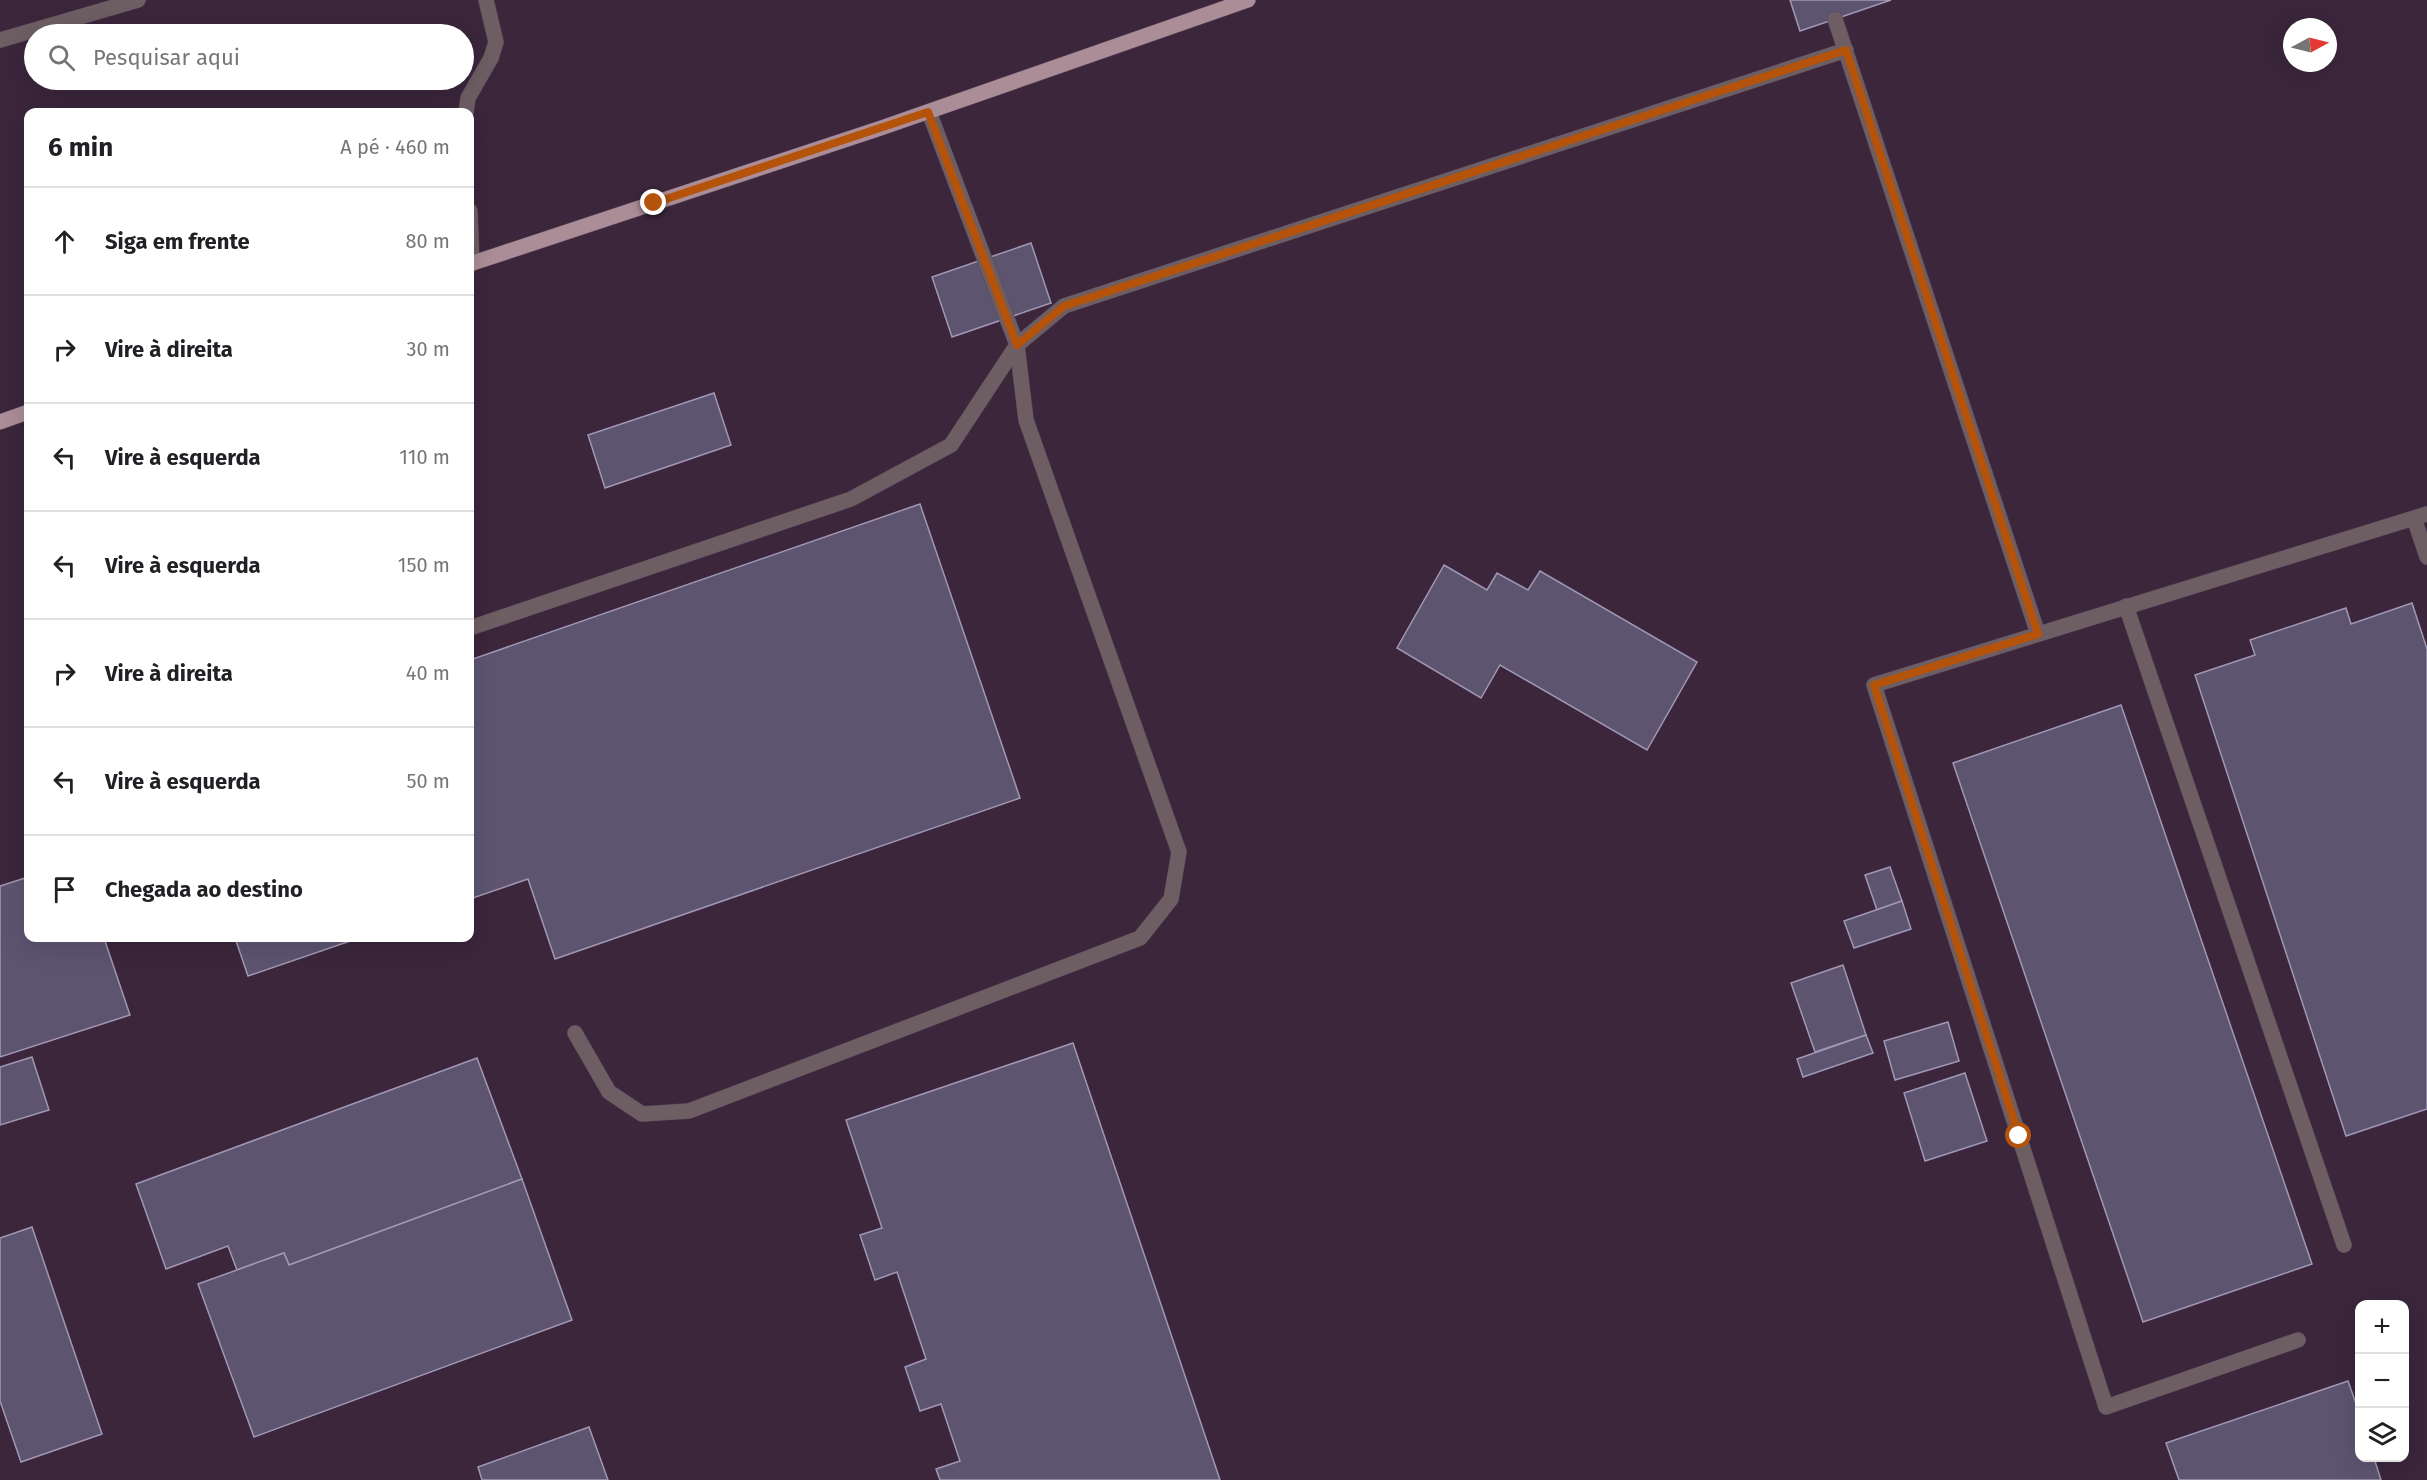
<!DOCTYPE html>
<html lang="pt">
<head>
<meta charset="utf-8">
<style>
  body { margin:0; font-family:"Fira Sans",sans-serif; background:#f6f6f6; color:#202124 }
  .controls { position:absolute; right:18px; bottom:18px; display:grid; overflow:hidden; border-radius:12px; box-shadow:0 6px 24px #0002 }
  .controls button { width:54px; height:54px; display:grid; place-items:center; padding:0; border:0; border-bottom:2px solid #e0e0e0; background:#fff; color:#202124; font:30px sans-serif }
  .compass { position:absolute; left:2283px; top:18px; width:54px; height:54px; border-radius:50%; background:#fff; box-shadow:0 6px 24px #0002; rotate:83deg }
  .stop { position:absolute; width:18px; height:18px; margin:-14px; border:4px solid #b45309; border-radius:50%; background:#fff }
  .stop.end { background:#b45309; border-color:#fff; box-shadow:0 2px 6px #0008 }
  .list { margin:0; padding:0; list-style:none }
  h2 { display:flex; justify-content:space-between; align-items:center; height:78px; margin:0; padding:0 24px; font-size:26px }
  h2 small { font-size:20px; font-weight:400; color:#757577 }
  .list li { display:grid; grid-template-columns:39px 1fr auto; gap:18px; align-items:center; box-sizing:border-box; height:108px; padding:0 24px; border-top:2px solid #e0e0e0 }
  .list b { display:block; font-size:22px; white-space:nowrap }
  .list em { font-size:20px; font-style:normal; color:#757577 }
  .icon { flex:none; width:33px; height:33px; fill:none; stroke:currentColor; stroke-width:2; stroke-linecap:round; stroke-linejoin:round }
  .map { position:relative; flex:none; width:2427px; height:1480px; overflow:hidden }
  .search { position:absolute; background:#fff; box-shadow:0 6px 24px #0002; left:24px; top:24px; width:450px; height:66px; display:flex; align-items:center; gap:15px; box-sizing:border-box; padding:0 21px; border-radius:33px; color:#757577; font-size:22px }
  .panel { position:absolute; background:#fff; box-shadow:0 6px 24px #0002; left:24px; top:108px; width:450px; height:834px; border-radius:12px }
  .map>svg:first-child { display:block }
</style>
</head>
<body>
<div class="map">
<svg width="2427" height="1480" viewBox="0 0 2427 1480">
  <rect width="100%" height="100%" fill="#3b263b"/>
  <g fill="#5d5470" stroke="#a197b6" stroke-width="1.5">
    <polygon points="1790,0 1891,0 1800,31"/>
    <polygon points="1031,243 1051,303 952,337 932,277"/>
    <polygon points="714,393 731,445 605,488 588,435"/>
    <polygon points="920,504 1020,798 555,959 528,879 470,899 470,660"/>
    <polygon points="1444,565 1487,590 1497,573 1528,590 1540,571 1697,662 1647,750 1500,665 1481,698 1397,648"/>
    <polygon points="2412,603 2427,649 2427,1109 2346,1136 2195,675 2255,655 2250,640 2346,608 2351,624"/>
    <polygon points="2121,705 2312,1264 2143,1322 1953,763"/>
    <polygon points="1890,867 1902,901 1877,910 1865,875"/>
    <polygon points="28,877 28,938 104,938 130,1015 0,1057 0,886"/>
    <polygon points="1902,901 1911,929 1854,948 1844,921"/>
    <polygon points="235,938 359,938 248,976"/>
    <polygon points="1843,965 1866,1035 1815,1052 1791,983"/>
    <polygon points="1948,1022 1959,1061 1895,1080 1884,1041"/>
    <polygon points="1866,1035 1873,1053 1803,1077 1797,1059"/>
    <polygon points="1073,1043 1220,1480 940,1480 936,1469 960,1461 941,1404 920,1411 905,1367 926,1359 897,1272 875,1280 860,1235 882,1228 846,1120"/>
    <polygon points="32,1057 49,1110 0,1125 0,1067"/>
    <polygon points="477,1058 522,1179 289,1265 284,1253 237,1270 228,1246 166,1269 136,1184"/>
    <polygon points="1965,1073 1987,1141 1925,1161 1904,1093"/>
    <polygon points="522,1179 572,1320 254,1437 198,1284 284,1253 289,1265"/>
    <polygon points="32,1227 102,1434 21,1462 0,1401 0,1238"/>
    <polygon points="2348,1381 2360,1415 2360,1458 2374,1458 2381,1480 2179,1480 2166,1443"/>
    <polygon points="589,1427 608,1480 482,1480 478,1467"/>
  </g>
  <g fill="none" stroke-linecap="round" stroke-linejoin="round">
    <g stroke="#584458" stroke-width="16">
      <g id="service">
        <polyline points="1835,19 2038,634"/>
        <polyline points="0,40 138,0"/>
        <polyline points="2414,518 2427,557"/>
        <polyline points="2126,606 2344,1245"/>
        <polyline points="470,628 851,499 951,445 1017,345 929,112"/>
        <polyline points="575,1033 609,1092 642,1114 689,1111 1140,938 1171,899 1179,852 1026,420 1017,345 1064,306 1846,50"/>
        <polyline points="2298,1340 2106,1407 1874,685 2427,514"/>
      </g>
    </g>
    <g stroke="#584458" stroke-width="16">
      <g id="minor">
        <polyline points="466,112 468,98 491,58 496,42 486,0"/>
        <polyline points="470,211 472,264"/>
      </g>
    </g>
    <g stroke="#584458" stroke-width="16">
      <g id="primary">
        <polyline points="470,264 881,128 1248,0"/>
        <polyline points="0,422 28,412"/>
      </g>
    </g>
    <use href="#service" stroke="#6d5e64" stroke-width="15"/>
    <use href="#minor" stroke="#6d5e64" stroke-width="15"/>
    <use href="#primary" stroke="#ab8d97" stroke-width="15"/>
  </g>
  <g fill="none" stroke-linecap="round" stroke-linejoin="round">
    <polyline stroke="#b45309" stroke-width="8" points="654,203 928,112 1017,345 1064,306 1846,50 2038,634 1874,685 2019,1136"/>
  </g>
</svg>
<div class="controls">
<button>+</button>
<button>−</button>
<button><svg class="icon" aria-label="layers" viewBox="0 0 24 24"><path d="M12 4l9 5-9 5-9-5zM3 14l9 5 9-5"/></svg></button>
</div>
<svg class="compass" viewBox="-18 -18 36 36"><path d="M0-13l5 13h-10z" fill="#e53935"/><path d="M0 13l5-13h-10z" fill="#757577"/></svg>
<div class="stop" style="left:2019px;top:1136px"></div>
<div class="stop end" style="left:654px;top:203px"></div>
<div class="search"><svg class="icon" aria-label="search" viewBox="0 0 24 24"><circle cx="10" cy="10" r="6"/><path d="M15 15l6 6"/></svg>Pesquisar aqui</div>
<section class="panel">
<h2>6 min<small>A pé · 460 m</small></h2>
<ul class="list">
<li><svg class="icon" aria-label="ahead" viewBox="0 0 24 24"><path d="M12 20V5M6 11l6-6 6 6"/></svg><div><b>Siga em frente</b></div><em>80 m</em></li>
<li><svg class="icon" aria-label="right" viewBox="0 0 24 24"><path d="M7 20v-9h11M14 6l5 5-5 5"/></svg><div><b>Vire à direita</b></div><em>30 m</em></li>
<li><svg class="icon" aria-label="left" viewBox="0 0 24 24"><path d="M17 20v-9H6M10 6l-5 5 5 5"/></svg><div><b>Vire à esquerda</b></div><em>110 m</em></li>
<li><svg class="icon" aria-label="left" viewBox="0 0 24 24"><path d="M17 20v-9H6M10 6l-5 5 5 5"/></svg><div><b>Vire à esquerda</b></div><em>150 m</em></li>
<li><svg class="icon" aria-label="right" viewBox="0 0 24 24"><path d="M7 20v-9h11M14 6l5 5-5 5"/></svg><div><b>Vire à direita</b></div><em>40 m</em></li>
<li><svg class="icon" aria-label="left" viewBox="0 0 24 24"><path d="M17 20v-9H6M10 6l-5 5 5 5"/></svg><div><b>Vire à esquerda</b></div><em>50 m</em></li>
<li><svg class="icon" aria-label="arrive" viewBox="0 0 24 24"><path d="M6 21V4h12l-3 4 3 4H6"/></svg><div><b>Chegada ao destino</b></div></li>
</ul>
</section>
</div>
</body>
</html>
